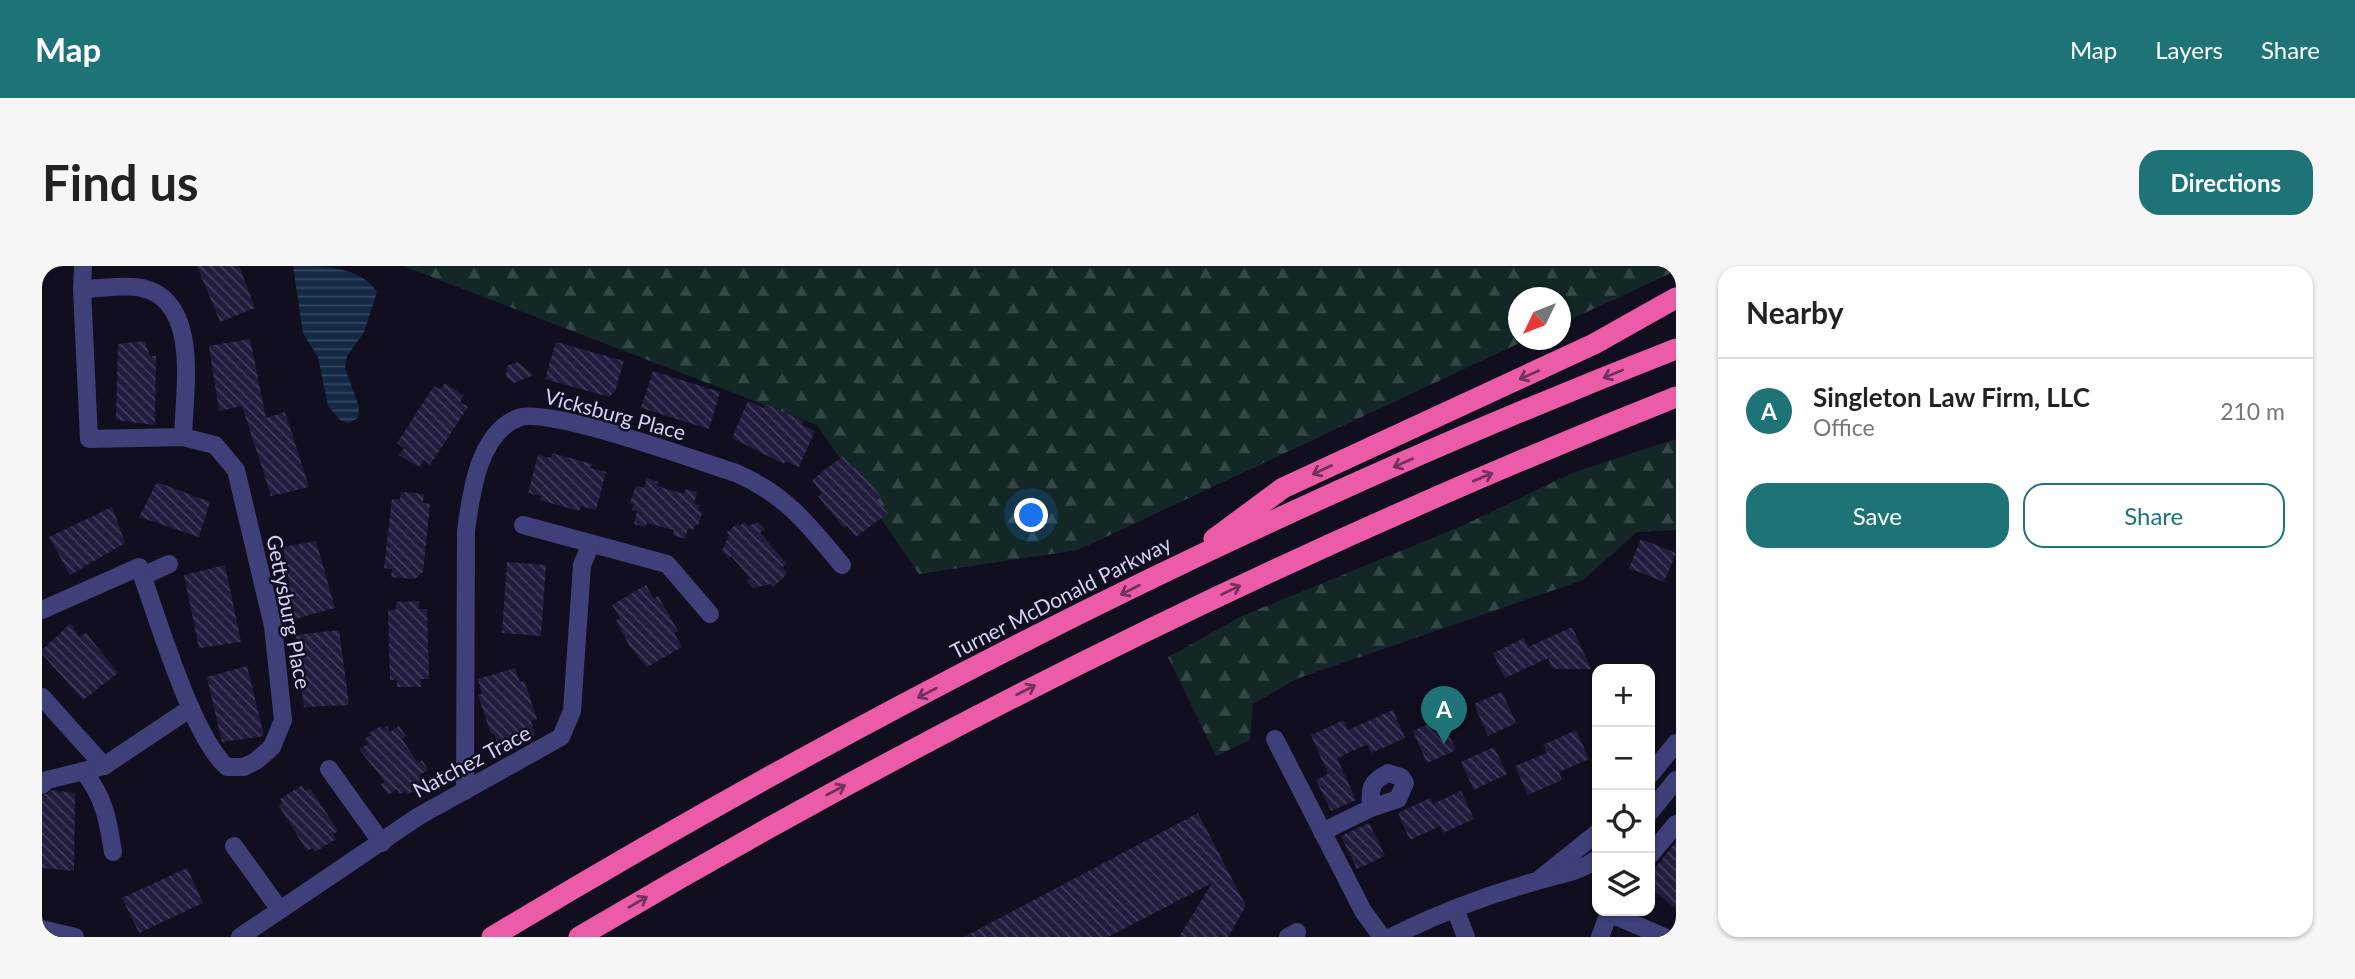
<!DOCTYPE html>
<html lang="en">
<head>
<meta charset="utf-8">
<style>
  body { margin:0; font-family:Lato,sans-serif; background:#f6f6f6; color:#222 }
  .controls { position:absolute; right:21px; bottom:21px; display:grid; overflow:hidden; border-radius:14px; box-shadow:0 2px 5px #0004 }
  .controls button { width:63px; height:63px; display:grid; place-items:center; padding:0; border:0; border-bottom:2px solid #e0e0e0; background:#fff; color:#222; font:35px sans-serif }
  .compass { position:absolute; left:1466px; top:21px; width:63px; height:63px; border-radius:50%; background:#fff; box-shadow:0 2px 5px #0004; rotate:227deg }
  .you { position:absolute; left:990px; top:250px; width:24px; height:24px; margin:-18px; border:5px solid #fff; border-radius:50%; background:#1a73e8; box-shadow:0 0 0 10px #1a73e833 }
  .badge { display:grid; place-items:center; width:46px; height:46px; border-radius:50%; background:#1e7377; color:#fff; font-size:23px; font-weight:700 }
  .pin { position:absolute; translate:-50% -58px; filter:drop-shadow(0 2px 4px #0008) }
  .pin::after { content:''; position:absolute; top:37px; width:24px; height:21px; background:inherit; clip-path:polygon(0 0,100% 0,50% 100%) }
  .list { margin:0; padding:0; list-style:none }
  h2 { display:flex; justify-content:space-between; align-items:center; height:91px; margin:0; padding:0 28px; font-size:30px }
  h2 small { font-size:23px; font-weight:400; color:#767676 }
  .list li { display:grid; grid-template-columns:46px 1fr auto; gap:21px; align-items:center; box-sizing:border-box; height:105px; padding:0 28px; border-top:2px solid #e0e0e0 }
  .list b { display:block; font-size:26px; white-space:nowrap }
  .list p { margin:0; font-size:23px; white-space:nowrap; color:#767676 }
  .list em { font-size:23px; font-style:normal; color:#767676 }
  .actions { display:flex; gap:14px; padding:21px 28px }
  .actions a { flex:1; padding:16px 0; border:2px solid #1e7377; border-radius:21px; text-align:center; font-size:24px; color:#1e7377 }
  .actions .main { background:#1e7377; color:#fff }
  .icon { flex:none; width:38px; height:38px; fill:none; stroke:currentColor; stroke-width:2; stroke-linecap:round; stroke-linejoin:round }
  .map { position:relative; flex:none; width:1634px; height:671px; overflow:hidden; border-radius:21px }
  header { display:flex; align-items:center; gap:42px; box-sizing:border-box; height:98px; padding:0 35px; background:#1e7377; color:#fff }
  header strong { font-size:33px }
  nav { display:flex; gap:38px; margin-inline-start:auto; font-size:24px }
  .intro { display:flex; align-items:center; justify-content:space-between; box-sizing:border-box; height:168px; padding:0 42px }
  h1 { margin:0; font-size:49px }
  .button { padding:18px 32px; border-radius:21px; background:#1e7377; color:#fff; font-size:24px; font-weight:700 }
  main { display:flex; gap:42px; padding:0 42px }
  aside { flex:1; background:#fff; border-radius:21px; box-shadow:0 2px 5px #0004 }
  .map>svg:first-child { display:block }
</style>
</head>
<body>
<header>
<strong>Map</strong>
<nav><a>Map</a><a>Layers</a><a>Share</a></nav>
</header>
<div class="intro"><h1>Find us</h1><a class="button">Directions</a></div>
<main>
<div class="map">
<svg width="1634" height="671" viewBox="0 0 1634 671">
  <defs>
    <pattern id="forest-firs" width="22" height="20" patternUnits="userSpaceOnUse" patternTransform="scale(1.75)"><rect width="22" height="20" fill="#132826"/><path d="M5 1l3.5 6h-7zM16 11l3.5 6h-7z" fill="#344646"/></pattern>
    <pattern id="water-rules" width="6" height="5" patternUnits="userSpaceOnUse" patternTransform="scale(1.75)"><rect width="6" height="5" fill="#142944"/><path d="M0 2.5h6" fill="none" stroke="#354760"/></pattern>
    <pattern id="building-back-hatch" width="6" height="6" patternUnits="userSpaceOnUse" patternTransform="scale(1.75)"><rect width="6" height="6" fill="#221d3e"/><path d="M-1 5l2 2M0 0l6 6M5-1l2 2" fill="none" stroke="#413d5b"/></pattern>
  </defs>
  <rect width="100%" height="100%" fill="#110f1f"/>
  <g fill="url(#forest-firs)">
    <polygon points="361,0 1634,0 1634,2 1627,8 1519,58 1518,32 1476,32 1476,74 1484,74 1036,284 877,308 775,159"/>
    <polygon points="1634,173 1634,264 1595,266 1541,314 1254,413 1211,438 1208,474 1174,490 1126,391 1198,351 1422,259 1530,207"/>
  </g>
  <path fill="url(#water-rules)" d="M251,0C282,0 318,0 335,26L322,66L305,90L303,102L317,141L316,152L307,157L298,154L286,140L276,91L261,67Z"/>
  <g fill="url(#building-back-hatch)">
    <polygon points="155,0 197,0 213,42 178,56"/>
    <polygon points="208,73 224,152 243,146 267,221 229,230 200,140 177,145 167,80"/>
    <polygon points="103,75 108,91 114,89 113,159 74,154 76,78"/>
    <polygon points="514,76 582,95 573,125 567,131 503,113"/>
    <polygon points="475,96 492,109 472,117 464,111 465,100"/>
    <polygon points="611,105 678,126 667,163 599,142"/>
    <polygon points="403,117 422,130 418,136 426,141 388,199 382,194 377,201 357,189 362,182 355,177 392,120 398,124"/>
    <polygon points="706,135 721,142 723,138 762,155 760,159 773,165 757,201 743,195 742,198 690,172"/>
    <polygon points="510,187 550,198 548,202 564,206 554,244 539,240 537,245 498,234 499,230 486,227 496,189 509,192"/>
    <polygon points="801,190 811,202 814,199 839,231 835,234 846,247 814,271 805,260 802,262 776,230 780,227 770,214"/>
    <polygon points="605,212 616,216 615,220 642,228 644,223 655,226 652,238 658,239 656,245 660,246 656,259 653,259 651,264 646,262 643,273 631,269 632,264 605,257 603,261 592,258 595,245 590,244 592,238 588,237 592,225 595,220 602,222"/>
    <polygon points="115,216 168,236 157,271 97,251"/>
    <polygon points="359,226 382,228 381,237 388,238 381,306 373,313 349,311 350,303 342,302 350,233 358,234"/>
    <polygon points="70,241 83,277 28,309 7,271"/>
    <polygon points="702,256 706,260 716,256 723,263 718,267 745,298 740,301 745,306 741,312 731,321 729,318 711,322 704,314 708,312 689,290 686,293 680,285 687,269 685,266 696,257 698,260"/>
    <polygon points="1599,273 1634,287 1622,316 1587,302"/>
    <polygon points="274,275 293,342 253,353 241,281"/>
    <polygon points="465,296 504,299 499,370 460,367"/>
    <polygon points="183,299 199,376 157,382 142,309"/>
    <polygon points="604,319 612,333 616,330 636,365 632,367 640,381 605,401 587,379 574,354 578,352 570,339"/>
    <polygon points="377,335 377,343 385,343 387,413 379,413 379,421 355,421 355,414 348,414 346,344 354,344 354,336"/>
    <polygon points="29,357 37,371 44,367 76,407 41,434 0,388 0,384"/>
    <polygon points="1530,361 1549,403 1511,403 1506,392 1463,412 1451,387 1482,372 1486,381"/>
    <polygon points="297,364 307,439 262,441 253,369"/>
    <polygon points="205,400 222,470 180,476 165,411"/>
    <polygon points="473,402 478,416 482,415 495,453 489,455 493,470 457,482 452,467 449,468 436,429 440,428 436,413"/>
    <polygon points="1460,426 1474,457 1446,470 1432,438"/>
    <polygon points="1351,444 1363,472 1329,487 1326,478 1295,492 1314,534 1289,545 1274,514 1286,508 1269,469 1302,454 1306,464"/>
    <polygon points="1399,452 1414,484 1385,497 1371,465"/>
    <polygon points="339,460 341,463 345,460 348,466 357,460 364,470 360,473 376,497 380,494 386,504 378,509 381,515 376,518 377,521 365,529 363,525 358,528 355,523 346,529 339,518 343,516 317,483 326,478 323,473 329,469 327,467"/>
    <polygon points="1534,464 1547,493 1517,506 1520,514 1486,529 1473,500 1505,487 1501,479"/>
    <polygon points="1452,481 1465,508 1432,524 1419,496"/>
    <polygon points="260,519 263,525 268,522 296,565 291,568 294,573 273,586 270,582 265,585 237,540 241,537 238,533"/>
    <polygon points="11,524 33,527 32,605 0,602 0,530"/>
    <polygon points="1419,525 1432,553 1401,567 1398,560 1368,574 1356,547 1388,532 1391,538"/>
    <polygon points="1156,547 1204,640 1186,671 1137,671 1170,617 1066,671 922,671"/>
    <polygon points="1327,557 1343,590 1315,603 1299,570"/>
    <polygon points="1634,576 1634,643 1608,621 1608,608"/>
    <polygon points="145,602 161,637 97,667 80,632"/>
  </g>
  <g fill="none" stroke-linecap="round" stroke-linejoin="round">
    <g stroke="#3f4079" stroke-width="18">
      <polyline points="40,23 41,0"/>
      <polyline points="481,259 625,298 668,348"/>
      <polyline points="101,310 127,298"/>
      <path d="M0,344L97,301C115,349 150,471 185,501H202L214,495L230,481L241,454L231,360L194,204L173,179L141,171L47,173L40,23C58,23 83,18 100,22C159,35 142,126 141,171"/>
      <polyline points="0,431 62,500 5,514 0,519"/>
      <polyline points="1233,473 1321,645 1340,671"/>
      <polyline points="62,500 149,442"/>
      <polyline points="287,503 340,577"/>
      <path d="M41,505C62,530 66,554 71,586"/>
      <polyline points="1608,509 1634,477"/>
      <path d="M423,525L424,265C429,228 436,168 476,152C505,140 656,195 694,207C744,229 766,258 800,299"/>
      <polyline points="1608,546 1634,514"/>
      <path d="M1280,566L1329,542L1356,533L1363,517L1359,511L1346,507C1328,516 1328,522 1329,542"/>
      <polyline points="192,580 238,644"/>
      <polyline points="1608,589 1634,558"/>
      <polyline points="1499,612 1555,567"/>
      <polyline points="1413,643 1424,671"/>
      <polyline points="1567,647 1622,671"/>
      <polyline points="0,663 33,671"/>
      <polyline points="198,671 377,550 519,471 530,445 540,299 549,278"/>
      <polyline points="1246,671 1255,666"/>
      <path d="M1349,671C1395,648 1445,629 1495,615C1517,608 1536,607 1555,593"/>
      <polyline points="1558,671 1568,645"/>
    </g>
    <g stroke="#ec5ba8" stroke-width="21">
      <polyline points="1172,273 1241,222 1552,78 1634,32"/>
      <path d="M450,671C827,444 1223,243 1634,83"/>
      <path d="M537,671C888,463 1254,282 1634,131"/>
    </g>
  </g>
  <defs><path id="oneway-shaft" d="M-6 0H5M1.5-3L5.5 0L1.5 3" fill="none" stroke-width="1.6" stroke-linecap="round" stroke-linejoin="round" transform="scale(1.75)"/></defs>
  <g stroke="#74315d">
    <use href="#oneway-shaft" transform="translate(1571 108) rotate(158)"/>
    <use href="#oneway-shaft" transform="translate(1487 109) rotate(156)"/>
    <use href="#oneway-shaft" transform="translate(1361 197) rotate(156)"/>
    <use href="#oneway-shaft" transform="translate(1280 204) rotate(155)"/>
    <use href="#oneway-shaft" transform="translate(1441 211) rotate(-23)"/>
    <use href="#oneway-shaft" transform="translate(1088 324) rotate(153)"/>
    <use href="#oneway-shaft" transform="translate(1189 324) rotate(-25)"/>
    <use href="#oneway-shaft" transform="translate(984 424) rotate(-27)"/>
    <use href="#oneway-shaft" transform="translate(885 427) rotate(153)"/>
    <use href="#oneway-shaft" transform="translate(794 524) rotate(-28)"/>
    <use href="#oneway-shaft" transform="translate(596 636) rotate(-30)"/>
  </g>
  <g text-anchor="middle" stroke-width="5" stroke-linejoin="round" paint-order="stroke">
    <g font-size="21" fill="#d5d2fa" stroke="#110f1f">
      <text transform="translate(573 149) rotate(15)" y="7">Vicksburg Place</text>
      <text transform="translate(1019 332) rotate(-27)" y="7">Turner McDonald Parkway</text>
      <text transform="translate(246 346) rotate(79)" y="7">Gettysburg Place</text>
      <text transform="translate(430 496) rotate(-28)" y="7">Natchez Trace</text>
    </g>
  </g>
</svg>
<div class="controls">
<button>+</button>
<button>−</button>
<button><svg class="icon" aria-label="locate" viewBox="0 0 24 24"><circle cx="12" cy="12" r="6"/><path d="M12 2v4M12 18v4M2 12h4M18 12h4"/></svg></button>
<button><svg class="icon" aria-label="layers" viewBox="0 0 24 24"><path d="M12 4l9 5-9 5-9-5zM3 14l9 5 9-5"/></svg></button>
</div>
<svg class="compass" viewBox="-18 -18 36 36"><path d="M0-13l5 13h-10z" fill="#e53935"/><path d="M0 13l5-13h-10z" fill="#767676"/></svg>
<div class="you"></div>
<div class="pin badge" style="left:1402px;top:478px">A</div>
</div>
<aside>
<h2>Nearby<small></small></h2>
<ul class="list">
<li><span class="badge">A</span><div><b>Singleton Law Firm, LLC</b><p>Office</p></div><em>210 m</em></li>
</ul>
<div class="actions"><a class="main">Save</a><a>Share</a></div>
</aside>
</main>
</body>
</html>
